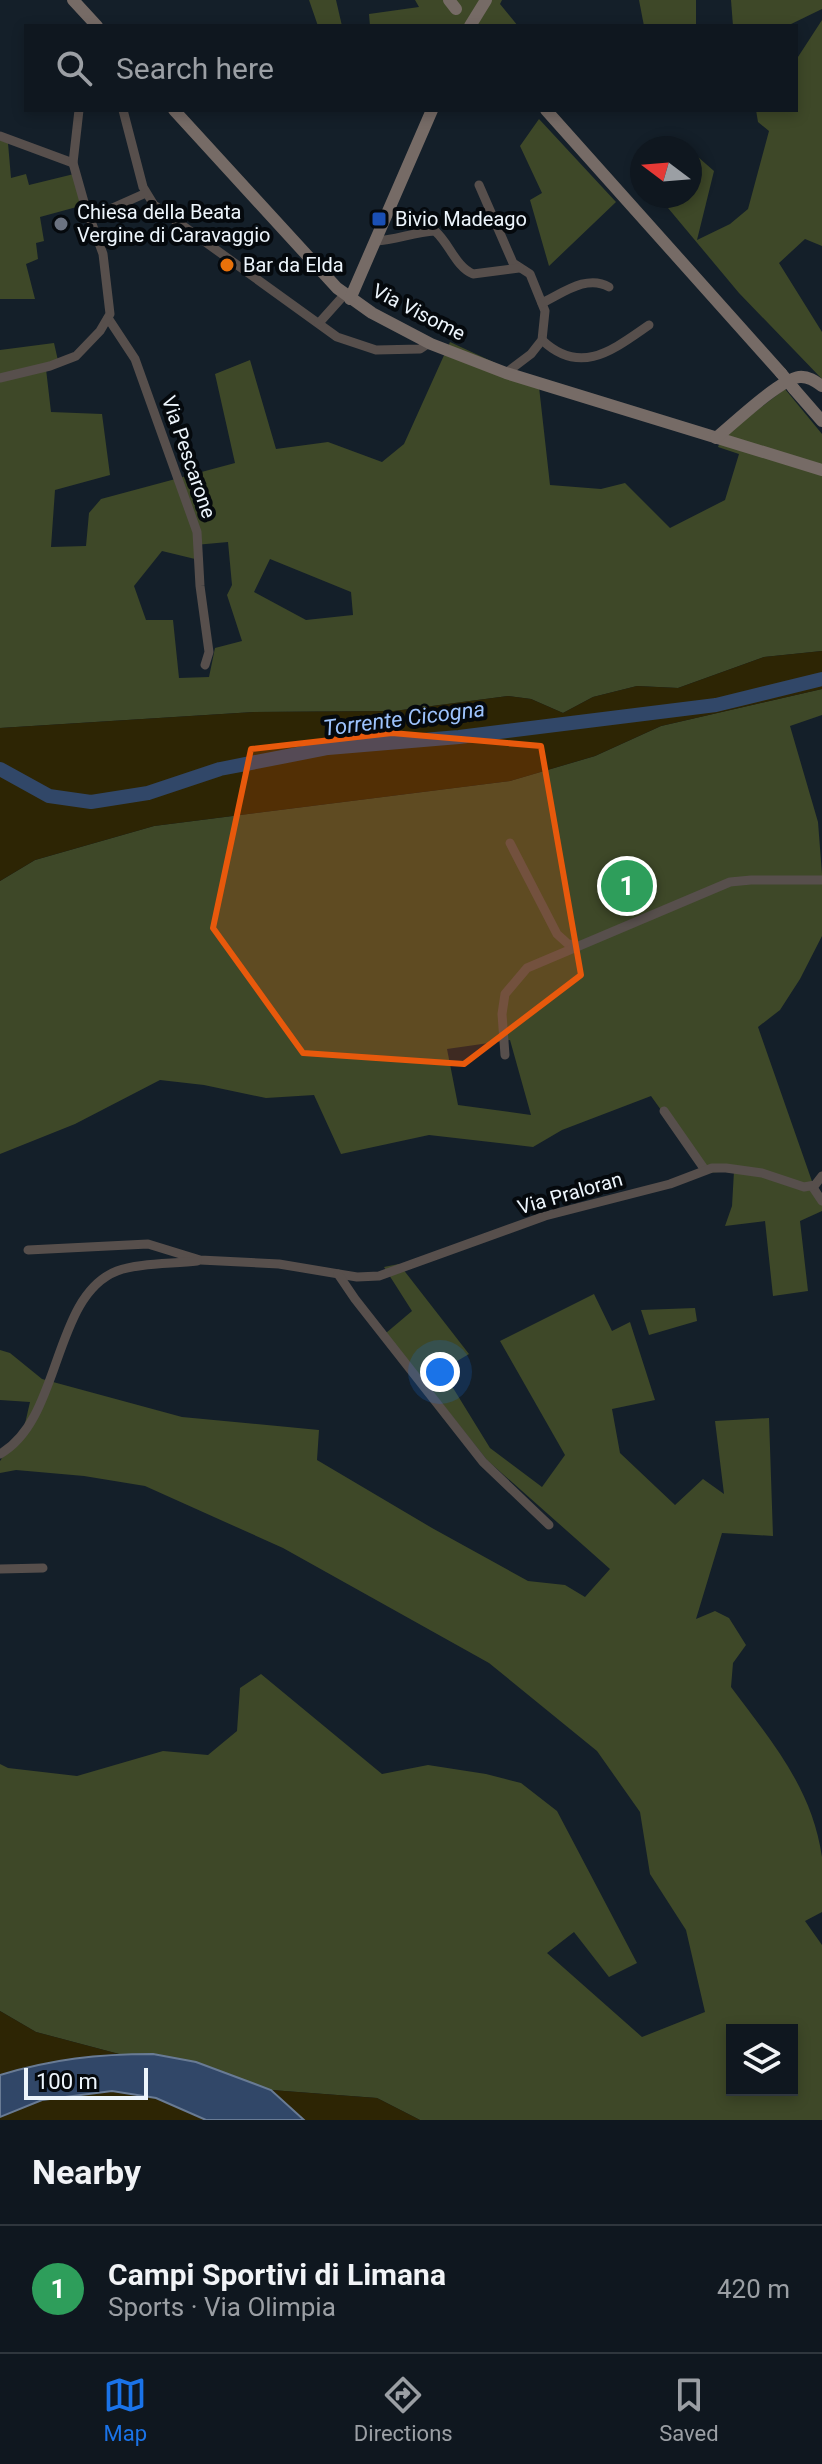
<!DOCTYPE html>
<html lang="en">
<head>
<meta charset="utf-8">
<style>
  body { margin:0; font-family:Roboto,sans-serif; background:#182028; color:#f1f3f6 }
  .controls { position:absolute; right:24px; bottom:24px; display:grid; overflow:hidden; border-radius:0px; box-shadow:0 4px 12px #0003 }
  .controls button { width:72px; height:72px; display:grid; place-items:center; padding:0; border:0; border-bottom:2px solid #2f363d; background:#0f171f; color:#f1f3f6; font:40px sans-serif }
  .compass { position:absolute; left:630px; top:136px; width:72px; height:72px; border-radius:50%; background:#0f171f; box-shadow:0 4px 12px #0003; rotate:286deg }
  .scale { position:absolute; left:24px; bottom:20px; width:124px; box-sizing:border-box; padding-left:8px; border:4px solid #edf5fc; border-top:0; font-size:22px; line-height:28px; white-space:nowrap; color:#edf5fc; -webkit-text-stroke:6px #05090d; paint-order:stroke }
  .you { position:absolute; left:440px; top:1372px; width:28px; height:28px; margin:-20px; border:6px solid #fff; border-radius:50%; background:#1a73e8; box-shadow:0 0 0 12px #1a73e833 }
  .badge { display:grid; place-items:center; width:52px; height:52px; border-radius:50%; background:#1a73e8; color:#fff; font-size:26px; font-weight:700 }
  .pin { position:absolute; translate:-50% -50%; border:4px solid #fff; box-shadow:0 2px 8px #0006 }
  .list { margin:0; padding:0; list-style:none }
  h2 { display:flex; justify-content:space-between; align-items:center; height:104px; margin:0; padding:0 32px; font-size:34px }
  h2 small { font-size:26px; font-weight:400; color:#9b9fa4 }
  .list li { display:grid; grid-template-columns:52px 1fr auto; gap:24px; align-items:center; box-sizing:border-box; height:128px; padding:0 32px; border-top:2px solid #2f363d }
  .list b { display:block; font-size:30px; white-space:nowrap }
  .list p { margin:0; font-size:26px; white-space:nowrap; color:#9b9fa4 }
  .list em { font-size:26px; font-style:normal; color:#9b9fa4 }
  .icon { flex:none; width:44px; height:44px; fill:none; stroke:currentColor; stroke-width:2; stroke-linecap:round; stroke-linejoin:round }
  .map { position:relative; flex:none; width:822px; height:2120px; overflow:hidden }
  .search { position:absolute; background:#0f171f; box-shadow:0 4px 12px #0003; left:24px; right:24px; top:24px; height:88px; display:flex; align-items:center; gap:20px; box-sizing:border-box; padding:0 28px; border-radius:0px; color:#9b9fa4; font-size:30px }
  .sheet { height:232px; background:#0f171f }
  nav { display:flex; justify-content:space-around; align-items:center; box-sizing:border-box; height:112px; border-top:2px solid #2f363d; background:#0f171f; font-size:22px; color:#9b9fa4 }
  nav a { display:grid; justify-items:center; gap:4px }
  nav .on { color:#1a73e8 }
  .map>svg:first-child { display:block }
</style>
</head>
<body>
<div class="map">
<svg width="822" height="2120" viewBox="0 0 822 2120">
  <rect width="100%" height="100%" fill="#141f29"/>
  <g fill="#3e4828" fill-rule="evenodd">
    <polygon points="309,0 336,0 342,26 318,26"/>
    <polygon points="415,0 502,0 500,4 518,26 370,26 369,14 419,7"/>
    <polygon points="639,0 696,0 696,26 644,26"/>
    <polygon points="731,0 822,0 822,9 787,26 733,26"/>
    <polygon points="822,20 822,246 805,239 779,263 822,332 822,379 739,293 658,196 690,196 690,150 714,171 697,240 730,224 748,209 769,131 758,122 756,110 796,110 796,60"/>
    <polygon points="539,119 616,202 549,266 530,200 542,193 520,146"/>
    <polygon points="0,140 8,143 11,178 26,174 29,185 74,174 84,205 40,217 44,241 36,243 38,259 26,264 35,299 0,299"/>
    <path d="M450,342L504,367L538,378L550,485L601,489L625,483L670,528L725,500L739,454L718,447L722,437L785,389L822,434V651L764,657L678,688L637,686L593,697L563,713L531,699L508,696L394,711L254,712L0,728V350L54,343L59,365L46,369L51,412L102,414L110,475L55,490L51,547L86,546L89,513L101,499L235,463L215,374L250,360L276,449L328,442L382,462L404,444ZM228,542L232,585L227,595L242,641L215,648L209,677L179,678L173,620H146L134,586L162,551L195,559V545ZM270,559L351,592L353,615L306,620L254,592Z"/>
    <path d="M822,689V715L790,726L818,822L822,874V936L800,979L780,1010L758,1027L814,1187L822,1199V1211L800,1221L808,1291L773,1296L765,1221L725,1226L732,1206L734,1171L706,1173L651,1096L562,1130L533,1147L429,1135L341,1154L314,1095L266,1098L204,1085L160,1080L75,1124L0,1154V881L35,860L154,826L510,781L595,756L661,726ZM510,1040L531,1115L458,1105L447,1049Z"/>
    <path d="M399,1264L469,1354L442,1370L490,1448L542,1487L565,1455L500,1341L594,1294L612,1331L630,1322L655,1400L612,1409L620,1453L675,1505L703,1479L724,1494L715,1421L769,1418L773,1536L722,1533L696,1619L715,1611L729,1618L746,1645L733,1663L731,1687C772,1742 812,1788 822,1857C822,1874 822,1894 822,1912L805,1921L822,1945V2120H420L377,2098L271,2090L196,2062L153,2054H119L36,2032L0,2011V1764L8,1768L77,1776L163,1751L208,1755L237,1731L240,1688L261,1674L382,1774L428,1765L486,1774L521,1783L557,1811L637,1963L609,1977L574,1932L547,1953L642,2037L705,2012L686,1930L650,1874L640,1812L597,1751L489,1663L283,1548L145,1486L84,1476L16,1470L0,1473V1461L24,1428L30,1402L0,1400V1350L10,1353L42,1379L182,1417L319,1430L317,1460L432,1528L528,1581L565,1585L585,1597L610,1569L487,1460L386,1333L412,1311L384,1267ZM732,2030H792V2090H732Z"/>
    <polygon points="695,1308 697,1321 649,1335 641,1310"/>
  </g>
  <g fill="#2d2504">
    <polygon points="822,651 822,689 661,726 595,756 510,781 154,826 35,860 0,881 0,728 254,712 394,711 508,696 531,699 563,713 593,697 637,686 678,688 764,657"/>
    <path d="M0,2011L36,2032L119,2054C78,2056 40,2063 0,2075Z"/>
    <polygon points="271,2090 377,2098 420,2120 304,2120"/>
    <polygon points="112,2091 156,2098 206,2120 0,2120 0,2117 42,2100"/>
  </g>
  <path fill="#314768" stroke="#697b94" stroke-width="2" d="M153,2054L196,2062L271,2090L304,2120H206L156,2098L112,2091L42,2100L0,2117V2075C53,2059 97,2054 153,2054Z"/>
  <g fill="none" stroke-linecap="round" stroke-linejoin="round">
    <polyline stroke="#314768" stroke-width="14" points="0,769 49,796 91,802 148,793 220,769 328,748 459,737 716,705 822,679"/>
    <g stroke="#574f4c" stroke-width="9">
      <polyline points="123,110 143,187 154,205 337,337 376,350 420,349 429,343"/>
      <polyline points="0,136 73,163"/>
      <polyline points="479,185 513,263 530,274 545,311 542,340 531,354 506,373"/>
      <polyline points="90,218 146,193"/>
      <path d="M376,241C396,240 414,232 435,231C450,244 455,266 473,274L519,268"/>
      <path d="M542,303C563,293 587,274 609,287"/>
      <polyline points="108,318 135,359 197,532 200,586 209,652 205,665"/>
      <polyline points="319,323 345,294"/>
      <path d="M542,340C581,377 614,349 649,325"/>
      <polyline points="0,378 50,366 76,356 100,331 110,314 103,254 84,202 73,163 79,110"/>
      <polyline points="510,843 557,934 568,944 575,945"/>
      <polyline points="505,1055 502,1014 505,994 527,968 730,882 751,880 822,880"/>
      <polyline points="664,1111 705,1170"/>
      <polyline points="812,1186 822,1201"/>
      <polyline points="28,1250 148,1244 200,1260 279,1264 357,1277 379,1276 545,1216 670,1184 712,1168 726,1168 762,1173 804,1187 815,1185 822,1176"/>
      <polyline points="338,1274 355,1299 483,1462 549,1525"/>
      <path d="M0,1454C62,1419 52,1296 117,1271C138,1263 173,1264 197,1261"/>
      <polyline points="0,1569 43,1568"/>
    </g>
    <g stroke="#766b66" stroke-width="12">
      <polyline points="73,0 97,26"/>
      <polyline points="449,0 456,9"/>
      <polyline points="470,26 486,0"/>
      <polyline points="174,110 337,288 372,313 431,344 506,373 822,470"/>
      <polyline points="546,110 781,373"/>
      <polyline points="350,299 432,110"/>
      <polyline points="794,389 822,421"/>
      <path d="M716,438C733,424 779,380 799,377C808,376 815,381 822,386"/>
    </g>
    <polyline stroke="#766b66" stroke-width="12" points="781,373 794,389"/>
  </g>
  <path fill="#e8590c" fill-opacity="0.2" stroke="#e8590c" stroke-width="6" stroke-linejoin="round" d="M392,733L541,746L581,975L464,1064L303,1053L213,928L251,749Z"/>
  <rect fill="#1a4fb4" stroke="#05090d" stroke-width="3" x="371" y="211" width="16" height="16" rx="4"/>
  <circle fill="#6b7280" stroke="#05090d" stroke-width="3" cx="61" cy="224" r="8"/>
  <circle fill="#e8710a" stroke="#05090d" stroke-width="3" cx="227" cy="265" r="8"/>
  <g text-anchor="middle" stroke-width="8" stroke-linejoin="round" paint-order="stroke">
    <g font-size="20" fill="#edf5fc" stroke="#05090d" text-anchor="start">
      <text x="77" y="219">Chiesa della Beata<tspan x="77" dy="23">Vergine di Caravaggio</tspan></text>
      <text x="395" y="226">Bivio Madeago</text>
      <text x="243" y="272">Bar da Elda</text>
    </g>
    <g font-size="20" fill="#edf5fc" stroke="#05090d">
      <text transform="translate(419 312) rotate(27)" y="7">Via Visome</text>
      <text transform="translate(189 457) rotate(71)" y="7">Via Pescarone</text>
      <text transform="translate(570 1193) rotate(-16)" y="7">Via Praloran</text>
    </g>
    <g font-size="22" font-style="italic" fill="#9dc3fd" stroke="#05090d">
      <text transform="translate(404 718) rotate(-7)" y="8">Torrente Cicogna</text>
    </g>
  </g>
</svg>
<div class="controls">
<button><svg class="icon" aria-label="layers" viewBox="0 0 24 24"><path d="M12 4l9 5-9 5-9-5zM3 14l9 5 9-5"/></svg></button>
</div>
<svg class="compass" viewBox="-18 -18 36 36"><path d="M0-13l5 13h-10z" fill="#e53935"/><path d="M0 13l5-13h-10z" fill="#9b9fa4"/></svg>
<div class="scale">100 m</div>
<div class="you"></div>
<div class="pin badge" style="left:627px;top:886px;background:#2e9e5b">1</div>
<div class="search"><svg class="icon" aria-label="search" viewBox="0 0 24 24"><circle cx="10" cy="10" r="6"/><path d="M15 15l6 6"/></svg>Search here</div>
</div>
<section class="sheet">
<h2>Nearby<small></small></h2>
<ul class="list">
<li><span class="badge" style="background:#2e9e5b">1</span><div><b>Campi Sportivi di Limana</b><p>Sports · Via Olimpia</p></div><em>420 m</em></li>
</ul>
</section>
<nav>
<a class="on"><svg class="icon" aria-label="map" viewBox="0 0 24 24"><path d="M3 6l6-2 6 2 6-2v14l-6 2-6-2-6 2zM9 4v14M15 6v14"/></svg>Map</a>
<a><svg class="icon" aria-label="directions" viewBox="0 0 24 24"><path d="M12 3l9 9-9 9-9-9zM9 14v-3h6M13 9l2 2-2 2"/></svg>Directions</a>
<a><svg class="icon" aria-label="saved" viewBox="0 0 24 24"><path d="M7 4h10v16l-5-4-5 4z"/></svg>Saved</a>
</nav>
</body>
</html>
